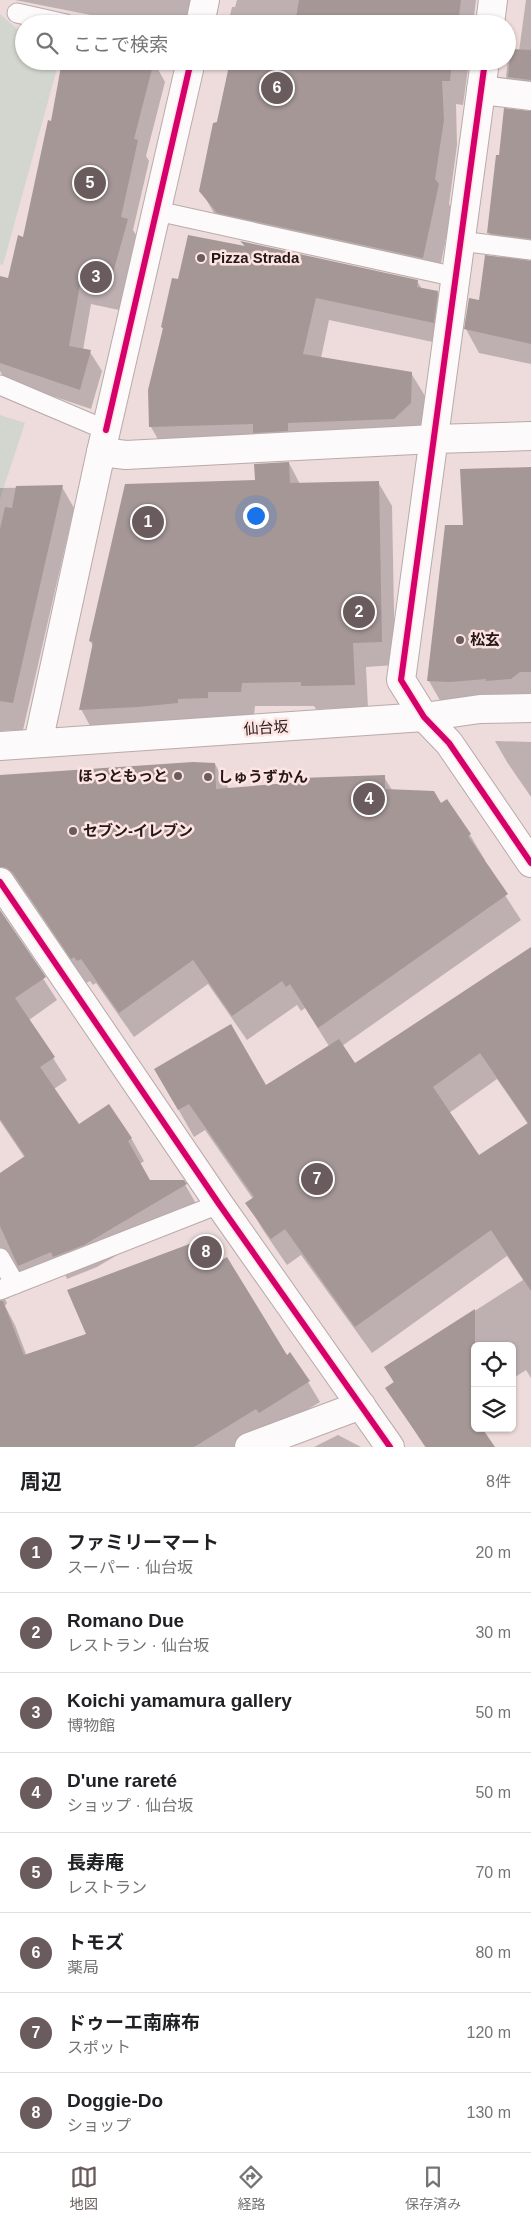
<!DOCTYPE html>
<html lang="ja">
<head>
<meta charset="utf-8">
<style>
  body { margin:0; font-family:Helvetica,"Noto Sans JP",sans-serif; background:#f2f2f2; color:#202124 }
  .controls { position:absolute; right:15px; bottom:15px; display:grid; overflow:hidden; border-radius:8px; box-shadow:0 1px 4px #0004 }
  .controls button { width:45px; height:45px; display:grid; place-items:center; padding:0; border:0; border-bottom:1px solid #e0e0e0; background:#fff; color:#202124; font:25px sans-serif }
  .you { position:absolute; left:255px; top:515px; width:18px; height:18px; margin:-12px; border:4px solid #fff; border-radius:50%; background:#1a73e8; box-shadow:0 0 0 8px #1a73e833 }
  .badge { display:grid; place-items:center; width:32px; height:32px; border-radius:50%; background:#6a5c5c; color:#fff; font-size:16px; font-weight:700 }
  .pin { position:absolute; translate:-50% -50%; border:2px solid #fff; box-shadow:0 1px 5px #0006 }
  .list { margin:0; padding:0; list-style:none }
  h2 { display:flex; justify-content:space-between; align-items:center; height:65px; margin:0; padding:0 20px; font-size:21px }
  h2 small { font-size:16px; font-weight:400; color:#757577 }
  .list li { display:grid; grid-template-columns:32px 1fr auto; gap:15px; align-items:center; box-sizing:border-box; height:80px; padding:0 20px; border-top:1px solid #e0e0e0 }
  .list b { display:block; font-size:19px; white-space:nowrap }
  .list p { margin:0; font-size:16px; white-space:nowrap; color:#757577 }
  .list em { font-size:16px; font-style:normal; color:#757577 }
  .icon { flex:none; width:28px; height:28px; fill:none; stroke:currentColor; stroke-width:2; stroke-linecap:round; stroke-linejoin:round }
  .map { position:relative; flex:none; width:531px; height:1447px; overflow:hidden }
  .search { position:absolute; background:#fff; box-shadow:0 1px 4px #0004; left:15px; right:15px; top:15px; height:55px; display:flex; align-items:center; gap:12px; box-sizing:border-box; padding:0 18px; border-radius:28px; color:#757577; font-size:19px }
  .sheet { height:705px; background:#fff }
  nav { display:flex; justify-content:space-around; align-items:center; box-sizing:border-box; height:70px; border-top:1px solid #e0e0e0; background:#fff; font-size:14px; color:#757577 }
  nav a { display:grid; justify-items:center; gap:2px }
  nav .on { color:#6a5c5c }
  .map>svg:first-child { display:block }
</style>
</head>
<body>
<div class="map">
<svg width="531" height="1447" viewBox="0 0 531 1447">
  <rect width="100%" height="100%" fill="#eedcdc"/>
  <g fill="#d2d6ce">
    <polygon points="0,14 24,35 24,61 53,61 58,65 3,265 0,264"/>
    <polygon points="0,415 25,423 0,499"/>
  </g>
  <g fill="#0003" fill-rule="evenodd">
    <polygon points="15,0 191,0 186,24 136,24"/>
    <polygon points="237,0 476,0 473,24 228,24 232,7 235,7"/>
    <polygon points="526,0 531,0 531,103 519,100 506,77 509,49 519,51"/>
    <polygon points="55,61 150,61 154,62 165,82 146,156 149,161 133,230 139,240 119,310 91,304 83,350 90,352 102,371 91,409 5,380 0,371 0,277 9,280 24,238 52,122 61,69"/>
    <polygon points="231,61 469,61 463,105 456,104 457,145 449,204 452,210 437,282 215,215 201,190"/>
    <polygon points="531,111 531,364 479,353 466,329 504,259 489,233 500,157"/>
    <polygon points="243,243 417,281 422,289 437,292 451,316 447,345 329,320 321,358 411,373 425,396 423,426 164,450 151,427 164,331 162,327 179,281 246,248"/>
    <polygon points="289,463 300,484 378,482 392,506 395,665 366,667 368,708 316,709 314,706 255,706 254,716 221,716 221,722 94,733 81,709 93,646 90,641 256,482"/>
    <polygon points="531,468 531,697 442,704 429,681 464,527"/>
    <polygon points="62,487 74,508 23,730 0,731 0,488"/>
    <polygon points="495,741 531,742 531,797 507,762"/>
    <path d="M215,764L229,789L384,777L392,790L441,805L446,801L470,835L485,860L483,861L521,920L342,1046L355,1065L531,949V1378L526,1370L512,1379V1346H475V1428L493,1447H425L387,1388L394,1383L386,1368L523,1280L507,1256L372,1353L301,1255L287,1265L263,1230L247,1203L253,1199L205,1130L194,1137L156,1070L265,1086L329,1046L305,1008L301,1011L297,1005L247,1040L208,984L134,1037L96,983L93,985L90,981L86,983L29,898L20,892L0,864V776ZM497,1079L528,1124L479,1157L449,1113Z"/>
    <polygon points="0,912 57,1000 29,1020 67,1080 54,1089 79,1126 131,1138 144,1161 140,1164 149,1181 183,1181 198,1207 97,1267 67,1279 65,1274 32,1288 24,1274 13,1269 1,1281 9,1298 5,1299 7,1303 5,1306 15,1325 31,1367 57,1447 0,1447 0,1174 25,1158 0,1121"/>
    <polygon points="216,1265 308,1382 320,1402 271,1432 238,1447 112,1447 88,1335"/>
    <polygon points="338,1435 361,1447 314,1447"/>
  </g>
  <g fill="#a69797" fill-rule="evenodd">
    <polygon points="299,0 461,0 458,24 295,24"/>
    <polygon points="511,49 531,50 531,80 508,77"/>
    <polygon points="62,61 154,61 134,139 138,140 121,217 128,219 108,291 80,285 69,346 91,350 80,390 0,363 0,276 8,278 18,235 23,237 48,120 51,121"/>
    <polygon points="230,61 452,61 450,81 442,81 444,120 435,179 439,184 423,258 217,213 199,191 213,123 217,122"/>
    <polygon points="504,108 531,111 531,239 487,233 496,155 499,155"/>
    <polygon points="188,235 245,246 240,241 418,280 417,287 438,291 434,323 316,298 303,354 412,372 411,403 394,419 288,423 288,431 253,433 253,424 149,427 148,390 163,328 161,327 172,278 178,279"/>
    <polygon points="485,255 531,261 531,344 464,329 469,298 479,300"/>
    <polygon points="289,462 290,483 379,481 382,642 353,643 355,685 301,686 301,682 242,683 241,692 208,692 208,698 178,699 178,703 138,707 79,710 93,642 89,641 125,484 255,480 254,464"/>
    <polygon points="531,467 531,672 520,672 511,679 486,681 486,679 450,682 427,681 445,525 463,525 460,469"/>
    <polygon points="63,485 13,703 0,701 0,529 5,507 12,508 16,486"/>
    <polygon points="193,762 215,763 216,789 300,782 300,778 385,775 385,789 434,791 441,803 447,799 471,834 468,836 508,894 318,1028 290,984 286,987 282,981 232,1016 193,960 119,1013 81,959 77,961 74,957 71,959 13,873 7,868 0,867 0,775"/>
    <polygon points="0,910 46,977 15,998 55,1057 40,1067 79,1124 109,1104 132,1138 128,1141 150,1180 184,1180 187,1184 84,1245 53,1257 51,1252 18,1266 0,1226 0,1173 25,1156 0,1119"/>
    <path d="M531,947V1291L491,1230L355,1327L285,1229L271,1239L245,1203L254,1197L189,1104L178,1110L154,1069L231,1024L266,1085L339,1039L355,1063ZM480,1053L528,1123L479,1155L433,1087Z"/>
    <polygon points="200,1240 216,1264 227,1257 287,1355 290,1352 310,1381 259,1413 256,1409 194,1447 0,1447 0,1301 3,1301 24,1355 86,1334 67,1290"/>
    <polygon points="475,1309 475,1428 482,1428 495,1447 426,1447 385,1388 394,1382 384,1367"/>
  </g>
  <g fill="none" stroke-linecap="round" stroke-linejoin="round">
    <g stroke="#b9aaaa" stroke-width="21">
      <g id="service">
        <polyline points="17,13 66,24"/>
        <polyline points="157,211 456,277"/>
        <polyline points="460,241 531,250"/>
        <polyline points="0,385 106,430"/>
        <polyline points="0,1258 15,1284"/>
        <polyline points="0,1290 219,1204"/>
      </g>
    </g>
    <g stroke="#b9aaaa" stroke-width="30">
      <g id="minor">
        <polyline points="200,24 205,0"/>
        <polyline points="490,24 493,0"/>
        <polyline points="485,61 401,680 424,717 449,743 531,863"/>
        <polyline points="481,90 531,96"/>
        <polyline points="101,452 126,455 434,439 531,436"/>
        <polyline points="38,743 101,452 191,61"/>
        <polyline points="0,882 219,1204 390,1447"/>
        <polyline points="249,1447 361,1405"/>
      </g>
    </g>
    <g stroke="#b9aaaa" stroke-width="30">
      <polyline id="tertiary" points="0,746 424,717 480,709 531,708"/>
    </g>
    <use href="#service" stroke="#fcfafa" stroke-width="19"/>
    <use href="#minor" stroke="#fcfafa" stroke-width="28"/>
    <use href="#tertiary" stroke="#fcfafa" stroke-width="28"/>
    <g stroke="#fee4e3" stroke-width="9">
      <g id="cycleway">
        <polyline points="485,61 401,680 424,717 449,743 531,863"/>
        <polyline points="106,430 191,61"/>
        <polyline points="0,882 219,1204 390,1447"/>
      </g>
    </g>
    <use href="#cycleway" stroke="#d6006c" stroke-width="6"/>
  </g>
  <g fill="#6a5c5c" stroke="#fee4e3" stroke-width="2">
    <circle cx="201" cy="258" r="5"/>
    <circle cx="460" cy="640" r="5"/>
    <circle cx="178" cy="776" r="5"/>
    <circle cx="208" cy="777" r="5"/>
    <circle cx="73" cy="831" r="5"/>
  </g>
  <g text-anchor="middle" stroke-width="5" stroke-linejoin="round" paint-order="stroke">
    <g font-size="15" font-weight="bold" fill="#231717" stroke="#fee4e3" text-anchor="start">
      <text x="211" y="263">Pizza Strada</text>
      <text x="470" y="645">松玄</text>
      <text x="168" y="781" text-anchor="end">ほっともっと</text>
      <text x="218" y="782">しゅうずかん</text>
      <text x="83" y="836">セブン-イレブン</text>
    </g>
    <g font-size="15" fill="#231717" stroke="#fee4e3">
      <text transform="translate(266 728) rotate(-4)" y="5">仙台坂</text>
    </g>
  </g>
</svg>
<div class="controls">
<button><svg class="icon" aria-label="locate" viewBox="0 0 24 24"><circle cx="12" cy="12" r="6"/><path d="M12 2v4M12 18v4M2 12h4M18 12h4"/></svg></button>
<button><svg class="icon" aria-label="layers" viewBox="0 0 24 24"><path d="M12 4l9 5-9 5-9-5zM3 14l9 5 9-5"/></svg></button>
</div>
<div class="you"></div>
<div class="pin badge" style="left:148px;top:522px">1</div>
<div class="pin badge" style="left:359px;top:612px">2</div>
<div class="pin badge" style="left:96px;top:277px">3</div>
<div class="pin badge" style="left:369px;top:799px">4</div>
<div class="pin badge" style="left:90px;top:183px">5</div>
<div class="pin badge" style="left:277px;top:88px">6</div>
<div class="pin badge" style="left:317px;top:1179px">7</div>
<div class="pin badge" style="left:206px;top:1252px">8</div>
<div class="search"><svg class="icon" aria-label="search" viewBox="0 0 24 24"><circle cx="10" cy="10" r="6"/><path d="M15 15l6 6"/></svg>ここで検索</div>
</div>
<section class="sheet">
<h2>周辺<small>8件</small></h2>
<ul class="list">
<li><span class="badge">1</span><div><b>ファミリーマート</b><p>スーパー · 仙台坂</p></div><em>20 m</em></li>
<li><span class="badge">2</span><div><b>Romano Due</b><p>レストラン · 仙台坂</p></div><em>30 m</em></li>
<li><span class="badge">3</span><div><b>Koichi yamamura gallery</b><p>博物館</p></div><em>50 m</em></li>
<li><span class="badge">4</span><div><b>D'une rareté</b><p>ショップ · 仙台坂</p></div><em>50 m</em></li>
<li><span class="badge">5</span><div><b>長寿庵</b><p>レストラン</p></div><em>70 m</em></li>
<li><span class="badge">6</span><div><b>トモズ</b><p>薬局</p></div><em>80 m</em></li>
<li><span class="badge">7</span><div><b>ドゥーエ南麻布</b><p>スポット</p></div><em>120 m</em></li>
<li><span class="badge">8</span><div><b>Doggie-Do</b><p>ショップ</p></div><em>130 m</em></li>
</ul>
</section>
<nav>
<a class="on"><svg class="icon" aria-label="map" viewBox="0 0 24 24"><path d="M3 6l6-2 6 2 6-2v14l-6 2-6-2-6 2zM9 4v14M15 6v14"/></svg>地図</a>
<a><svg class="icon" aria-label="directions" viewBox="0 0 24 24"><path d="M12 3l9 9-9 9-9-9zM9 14v-3h6M13 9l2 2-2 2"/></svg>経路</a>
<a><svg class="icon" aria-label="saved" viewBox="0 0 24 24"><path d="M7 4h10v16l-5-4-5 4z"/></svg>保存済み</a>
</nav>
</body>
</html>
